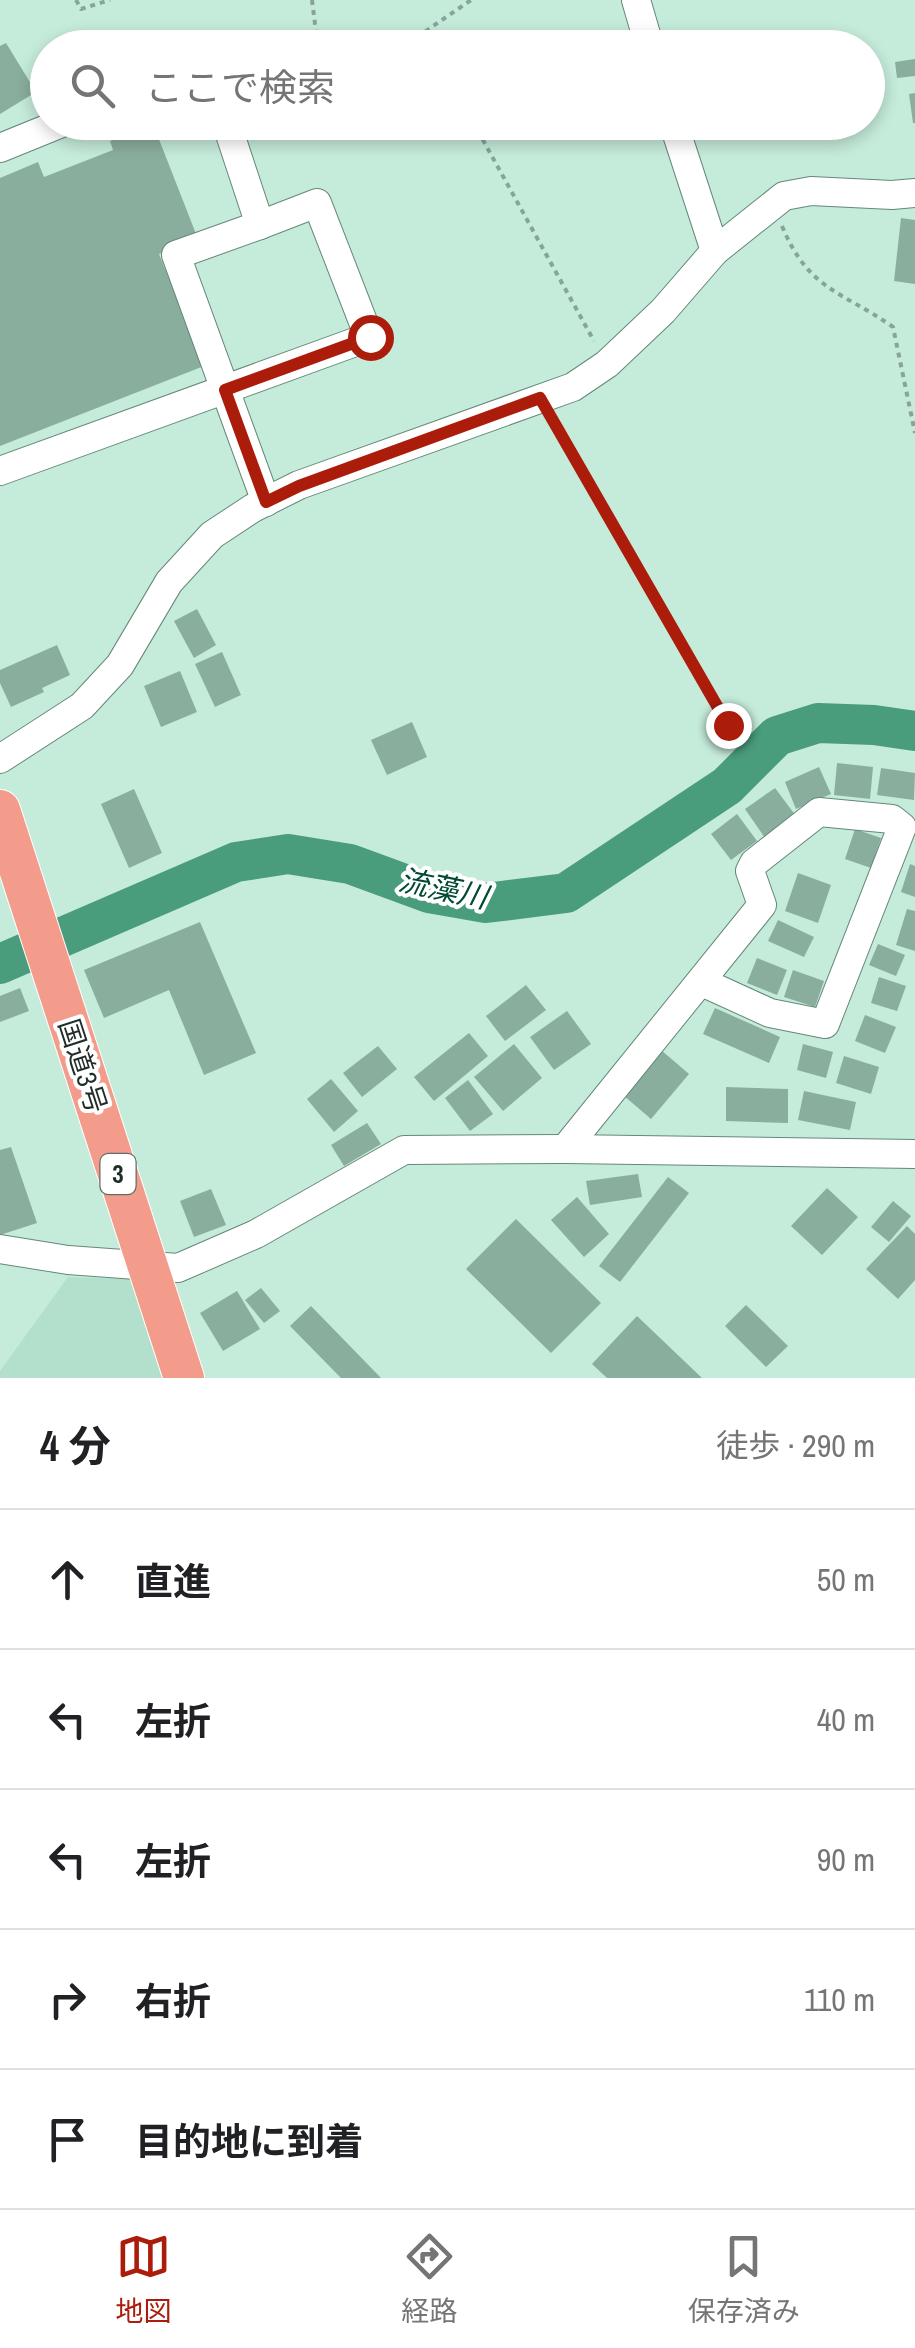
<!DOCTYPE html>
<html lang="ja">
<head>
<meta charset="utf-8">
<style>
  body { margin:0; font-family:"Archivo Narrow","Noto Sans JP",sans-serif; background:#f6f6f6; color:#202124 }
  .stop { position:absolute; width:30px; height:30px; margin:-22px; border:8px solid #ac1c0a; border-radius:50%; background:#fff }
  .stop.end { background:#ac1c0a; border-color:#fff; box-shadow:0 2px 10px #0008 }
  .list { margin:0; padding:0; list-style:none }
  h2 { display:flex; justify-content:space-between; align-items:center; height:130px; margin:0; padding:0 40px; font-size:42px }
  h2 small { font-size:32px; font-weight:400; color:#757577 }
  .list li { display:grid; grid-template-columns:65px 1fr auto; gap:30px; align-items:center; box-sizing:border-box; height:140px; padding:0 40px; border-top:2px solid #e0e0e0 }
  .list b { display:block; font-size:38px; white-space:nowrap }
  .list em { font-size:32px; font-style:normal; color:#757577 }
  .icon { flex:none; width:55px; height:55px; fill:none; stroke:currentColor; stroke-width:2; stroke-linecap:round; stroke-linejoin:round }
  .map { position:relative; flex:none; width:915px; height:1378px; overflow:hidden }
  .search { position:absolute; background:#fff; box-shadow:0 5px 15px #0003; left:30px; right:30px; top:30px; height:110px; display:flex; align-items:center; gap:25px; box-sizing:border-box; padding:0 35px; border-radius:55px; color:#757577; font-size:38px }
  .sheet { height:830px; background:#fff }
  nav { display:flex; justify-content:space-around; align-items:center; box-sizing:border-box; height:140px; border-top:2px solid #e0e0e0; background:#fff; font-size:28px; color:#757577 }
  nav a { display:grid; justify-items:center; gap:5px }
  nav .on { color:#ac1c0a }
  .map>svg:first-child { display:block }
</style>
</head>
<body>
<div class="map">
<svg width="915" height="1378" viewBox="0 0 915 1378">
  <rect width="100%" height="100%" fill="#c5ebda"/>
  <polygon fill="#b3e0cc" points="68,1277 132,1279 162,1378 0,1378 0,1371"/>
  <g fill="none" stroke-linecap="round" stroke-linejoin="round">
    <polyline stroke="#499c7c" stroke-width="40" points="0,964 236,862 288,854 350,864 429,893 486,903 566,893 727,786 777,736 818,723 874,725 915,731"/>
  </g>
  <g fill="#8aae9d">
    <polygon points="6,43 36,92 0,114 0,46"/>
    <polygon points="915,59 915,76 897,78 895,62"/>
    <polygon points="915,93 915,123 913,123 909,94"/>
    <polygon points="153,124 198,239 159,254 204,366 0,446 0,178 38,162 44,177 113,150 110,141"/>
    <polygon points="901,218 915,220 915,284 894,281"/>
    <polygon points="197,609 216,645 194,658 174,621"/>
    <polygon points="57,645 70,675 42,688 44,692 11,707 0,683 0,670"/>
    <polygon points="222,652 241,695 215,707 195,664"/>
    <polygon points="180,671 197,712 161,727 144,686"/>
    <polygon points="412,722 427,757 387,775 371,740"/>
    <polygon points="837,763 873,767 870,799 834,795"/>
    <polygon points="819,767 831,794 796,809 785,782"/>
    <polygon points="881,768 915,773 914,800 877,795"/>
    <polygon points="775,788 796,816 765,838 745,809"/>
    <polygon points="134,789 162,853 129,868 101,804"/>
    <polygon points="737,814 757,841 731,860 711,834"/>
    <polygon points="855,829 881,838 871,868 845,859"/>
    <polygon points="910,864 915,866 915,897 901,892"/>
    <polygon points="798,873 831,885 818,923 785,911"/>
    <polygon points="907,909 915,911 915,951 896,945"/>
    <polygon points="778,920 814,937 804,957 768,941"/>
    <polygon points="200,922 256,1053 204,1075 169,990 104,1018 84,970"/>
    <polygon points="878,944 905,955 896,976 869,965"/>
    <polygon points="757,958 787,970 777,995 747,983"/>
    <polygon points="793,970 824,981 815,1007 784,997"/>
    <polygon points="879,977 906,986 897,1011 871,1003"/>
    <polygon points="526,985 546,1010 505,1041 486,1016"/>
    <polygon points="20,988 29,1011 0,1022 0,996"/>
    <polygon points="715,1008 780,1037 769,1063 703,1034"/>
    <polygon points="567,1011 591,1044 554,1070 530,1037"/>
    <polygon points="865,1015 896,1027 885,1053 855,1041"/>
    <polygon points="469,1033 488,1056 434,1101 414,1077"/>
    <polygon points="514,1044 542,1078 503,1111 474,1077"/>
    <polygon points="803,1044 833,1052 826,1078 797,1070"/>
    <polygon points="378,1046 397,1069 362,1097 343,1073"/>
    <polygon points="661,1050 689,1074 651,1119 623,1095"/>
    <polygon points="844,1056 879,1067 871,1094 836,1083"/>
    <polygon points="331,1079 358,1111 334,1132 307,1099"/>
    <polygon points="468,1080 493,1114 470,1131 445,1098"/>
    <polygon points="726,1087 788,1089 788,1123 726,1121"/>
    <polygon points="804,1091 856,1102 850,1130 798,1120"/>
    <polygon points="367,1123 381,1144 344,1166 331,1145"/>
    <polygon points="11,1147 37,1223 0,1235 0,1150"/>
    <polygon points="638,1174 642,1197 590,1205 586,1181"/>
    <polygon points="668,1177 689,1193 620,1282 599,1266"/>
    <polygon points="827,1188 858,1217 822,1255 791,1226"/>
    <polygon points="211,1189 226,1225 194,1237 180,1201"/>
    <polygon points="577,1197 609,1234 584,1257 551,1220"/>
    <polygon points="893,1201 911,1216 889,1242 871,1227"/>
    <polygon points="516,1219 601,1303 551,1353 466,1269"/>
    <polygon points="907,1226 915,1234 915,1280 898,1299 866,1269"/>
    <polygon points="261,1288 280,1311 264,1323 245,1300"/>
    <polygon points="237,1291 260,1329 223,1351 200,1313"/>
    <polygon points="746,1305 788,1346 766,1367 725,1326"/>
    <polygon points="311,1306 381,1378 341,1378 290,1326"/>
    <polygon points="637,1316 702,1378 607,1378 592,1364"/>
  </g>
  <g fill="none" stroke-linecap="round" stroke-linejoin="round">
    <g stroke="#658878" stroke-width="30">
      <g id="minor">
        <polyline points="636,0 650,48"/>
        <polyline points="673,122 715,251"/>
        <polyline points="0,148 64,122"/>
        <polyline points="260,225 176,255 266,502"/>
        <polyline points="0,471 369,337 317,203 260,225 226,122"/>
        <polyline points="0,759 82,706 120,665 169,582 212,535 253,508 299,485 573,387 607,364 663,311 715,251 784,196 811,191 892,195 915,193"/>
        <polyline points="565,1149 762,905 750,871 754,863 819,812 892,819 902,827 825,1024 770,1013 702,982"/>
        <polyline points="0,1249 68,1260 178,1268 256,1234 404,1150 565,1149 915,1154"/>
      </g>
    </g>
    <g stroke="#fff" stroke-width="42">
      <polyline id="highway" points="0,810 184,1378"/>
    </g>
    <g stroke="#87a498" stroke-width="4" stroke-dasharray="5 5" stroke-linecap="butt">
      <polyline points="76,0 81,9 110,0"/>
      <polyline points="312,0 318,48"/>
      <polyline points="423,33 431,48"/>
      <polyline points="389,48 423,33 471,0"/>
      <polyline points="473,122 594,341"/>
      <path d="M782,226C809,291 842,291 893,327L915,433"/>
      <polyline points="553,422 728,725"/>
    </g>
    <use href="#minor" stroke="#fff" stroke-width="28"/>
    <use href="#highway" stroke="#f49c8c" stroke-width="40"/>
  </g>
  <g fill="none" stroke-linecap="round" stroke-linejoin="round">
    <polyline stroke="#ac1c0a" stroke-width="12" points="370,337 225,390 266,502 299,486 540,398 728,725"/>
  </g>
  <g text-anchor="middle" stroke-width="8" stroke-linejoin="round" paint-order="stroke">
    <rect fill="#fff" stroke="#626c68" stroke-width="2.5" x="100.5" y="1154" width="35" height="40" rx="8"/>
    <g font-size="25" font-weight="bold" fill="#1f2d27">
      <text x="118" y="1183">3</text>
    </g>
    <g font-size="28" fill="#1f2d27" stroke="#fff">
      <text transform="translate(83 1066) rotate(72)" y="10">国道3号</text>
    </g>
    <g font-size="30" font-style="italic" fill="#014a34" stroke="#fff">
      <text transform="translate(443 889) rotate(12)" y="10">流藻川</text>
    </g>
  </g>
</svg>
<div class="stop" style="left:370px;top:337px"></div>
<div class="stop end" style="left:728px;top:725px"></div>
<div class="search"><svg class="icon" aria-label="search" viewBox="0 0 24 24"><circle cx="10" cy="10" r="6"/><path d="M15 15l6 6"/></svg>ここで検索</div>
</div>
<section class="sheet">
<h2>4 分<small>徒歩 · 290 m</small></h2>
<ul class="list">
<li><svg class="icon" aria-label="ahead" viewBox="0 0 24 24"><path d="M12 20V5M6 11l6-6 6 6"/></svg><div><b>直進</b></div><em>50 m</em></li>
<li><svg class="icon" aria-label="left" viewBox="0 0 24 24"><path d="M17 20v-9H6M10 6l-5 5 5 5"/></svg><div><b>左折</b></div><em>40 m</em></li>
<li><svg class="icon" aria-label="left" viewBox="0 0 24 24"><path d="M17 20v-9H6M10 6l-5 5 5 5"/></svg><div><b>左折</b></div><em>90 m</em></li>
<li><svg class="icon" aria-label="right" viewBox="0 0 24 24"><path d="M7 20v-9h11M14 6l5 5-5 5"/></svg><div><b>右折</b></div><em>110 m</em></li>
<li><svg class="icon" aria-label="arrive" viewBox="0 0 24 24"><path d="M6 21V4h12l-3 4 3 4H6"/></svg><div><b>目的地に到着</b></div></li>
</ul>
</section>
<nav>
<a class="on"><svg class="icon" aria-label="map" viewBox="0 0 24 24"><path d="M3 6l6-2 6 2 6-2v14l-6 2-6-2-6 2zM9 4v14M15 6v14"/></svg>地図</a>
<a><svg class="icon" aria-label="directions" viewBox="0 0 24 24"><path d="M12 3l9 9-9 9-9-9zM9 14v-3h6M13 9l2 2-2 2"/></svg>経路</a>
<a><svg class="icon" aria-label="saved" viewBox="0 0 24 24"><path d="M7 4h10v16l-5-4-5 4z"/></svg>保存済み</a>
</nav>
</body>
</html>
